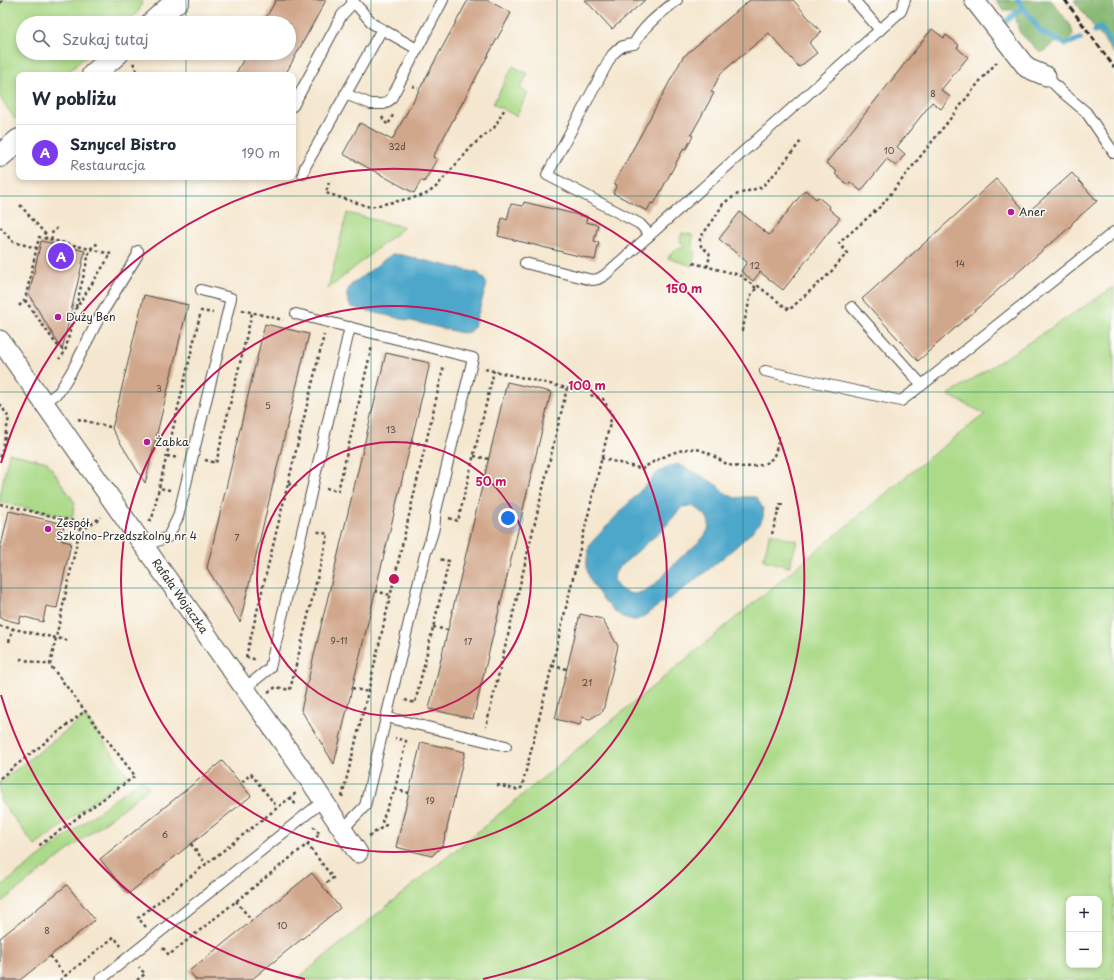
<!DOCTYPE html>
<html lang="pl">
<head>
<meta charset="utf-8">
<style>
  body { margin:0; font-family:"Playpen Sans",sans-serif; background:#f2f2f3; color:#1f2937 }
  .controls { position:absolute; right:12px; bottom:12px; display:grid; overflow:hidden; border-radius:8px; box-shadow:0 2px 6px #0003 }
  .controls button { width:36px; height:36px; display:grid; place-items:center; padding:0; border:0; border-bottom:1px solid #e0e1e3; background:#fff; color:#1f2937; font:20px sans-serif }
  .you { position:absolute; left:508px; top:518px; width:14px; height:14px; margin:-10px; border:3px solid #fff; border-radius:50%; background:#1a73e8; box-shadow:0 0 0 6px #1a73e833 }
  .badge { display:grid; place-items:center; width:26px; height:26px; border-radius:50%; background:#7c3aed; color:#fff; font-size:13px; font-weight:700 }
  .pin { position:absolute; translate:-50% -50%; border:2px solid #fff; box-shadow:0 1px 4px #0006 }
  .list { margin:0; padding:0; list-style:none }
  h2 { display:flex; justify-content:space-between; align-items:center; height:52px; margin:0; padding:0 16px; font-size:17px }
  h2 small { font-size:13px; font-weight:400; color:#747a83 }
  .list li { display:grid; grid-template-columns:26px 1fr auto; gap:12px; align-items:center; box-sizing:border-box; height:56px; padding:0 16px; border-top:1px solid #e0e1e3 }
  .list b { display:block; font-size:15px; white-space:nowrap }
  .list p { margin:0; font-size:13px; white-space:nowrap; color:#747a83 }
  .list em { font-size:13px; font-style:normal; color:#747a83 }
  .icon { flex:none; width:22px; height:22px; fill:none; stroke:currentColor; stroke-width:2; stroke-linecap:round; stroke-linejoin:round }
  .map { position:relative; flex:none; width:1114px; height:980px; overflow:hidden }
  .search { position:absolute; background:#fff; box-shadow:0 2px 6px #0003; left:16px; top:16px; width:280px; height:44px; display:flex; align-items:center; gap:10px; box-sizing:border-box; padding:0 14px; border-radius:22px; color:#747a83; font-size:15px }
  .panel { position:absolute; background:#fff; box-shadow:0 2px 6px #0003; left:16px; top:72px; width:280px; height:108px; border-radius:8px }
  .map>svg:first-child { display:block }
</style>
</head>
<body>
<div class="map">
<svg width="1114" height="980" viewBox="0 0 1114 980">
  <rect width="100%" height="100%" fill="#fdfcf7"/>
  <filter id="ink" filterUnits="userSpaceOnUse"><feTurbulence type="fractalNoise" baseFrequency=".025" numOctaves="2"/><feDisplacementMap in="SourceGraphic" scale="8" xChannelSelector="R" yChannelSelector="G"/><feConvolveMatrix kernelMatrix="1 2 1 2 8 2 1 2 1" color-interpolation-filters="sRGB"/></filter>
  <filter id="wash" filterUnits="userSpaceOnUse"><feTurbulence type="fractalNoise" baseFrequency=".012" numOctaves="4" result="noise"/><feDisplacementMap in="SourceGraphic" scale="16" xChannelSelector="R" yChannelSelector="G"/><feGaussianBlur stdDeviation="0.9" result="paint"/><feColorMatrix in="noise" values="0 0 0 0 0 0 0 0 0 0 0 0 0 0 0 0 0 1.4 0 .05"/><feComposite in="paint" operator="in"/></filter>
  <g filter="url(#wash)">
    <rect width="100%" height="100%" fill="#f5e7cf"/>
    <g fill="#abda88" stroke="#6b825a" fill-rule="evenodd">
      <polygon points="0,0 143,0 139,11 125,23 23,23 23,53 90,53 65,75 19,75 19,115 15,119 0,98"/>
      <polygon points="513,66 528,74 520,88 528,93 516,116 493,104"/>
      <polygon points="347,213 404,227 328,289"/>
      <path d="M682,233L692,235L693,236L692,244L695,252L692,266L668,258C672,252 675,248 683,248L684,246C679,241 680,239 682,233Z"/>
      <path d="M1114,287V980H296L463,844L926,460L985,414L948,395ZM1069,899H1099V965H1069Z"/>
      <polygon points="9,453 47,462 75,503 72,518 0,502 0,496"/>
      <polygon points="770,533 797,541 789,567 763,560"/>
      <polygon points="85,716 128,775 35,846 0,800 0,782"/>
      <polygon points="141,779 149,788 0,903 0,887"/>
    </g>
    <g fill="#88ba74" stroke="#5a7250">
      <polygon points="996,0 1051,0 1071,26 1073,34 1068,41 1055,43 1041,53 1020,33 1016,20 1018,10 1004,10"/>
      <polygon points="1074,0 1114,0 1114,54"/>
    </g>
    <g fill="#4ea7cb" stroke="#3c697b" fill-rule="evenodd">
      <path d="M392,254L402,255L478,273L483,278L487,284L474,327L469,332L462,333L351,307C346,298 345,293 351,285Z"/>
      <path d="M677,464L697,473L718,486L724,492L735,498L744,497H756C760,504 765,509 763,517C759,532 686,588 669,599C664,602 659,605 654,609C649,612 642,619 636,620C621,621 608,606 600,595C586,576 584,567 590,544L658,472ZM691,506C697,508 699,510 704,514C721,530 691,548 680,558C669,568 659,584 644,591C642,592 636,594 633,594C623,593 611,585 615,574C617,568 625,562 630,558C641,548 653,538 664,528C670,521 676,514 682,507Z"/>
    </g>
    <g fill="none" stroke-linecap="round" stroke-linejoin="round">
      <g stroke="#4ea7cb" stroke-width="5.5">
        <polyline points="1018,0 1023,7"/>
        <polyline points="1003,24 1023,7 1041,32 1066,44 1080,39"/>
        <polyline points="1095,31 1100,27 1114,48"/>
      </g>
    </g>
    <g id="blocks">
      <g fill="#d1a78c">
        <polygon points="276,0 326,0 285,75 235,75 247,53 289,53 289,23 263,23"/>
        <polygon points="468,0 487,0 511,13 433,157 437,159 424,182 421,180 414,193 343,154 360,123 392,140"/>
        <polygon points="585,0 645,0 612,29"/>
        <polygon points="750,0 793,0 821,32 809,43 817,53 799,67 769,33 721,73 711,92 714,93 691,135 693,136 686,149 684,148 654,204 651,203 647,211 613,193 617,185 614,184 683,57"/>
        <polygon points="932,29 944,38 946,35 959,45 957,48 968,57 941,90 950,97 941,109 932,102 897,147 905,154 896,166 887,159 861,191 850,182 848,185 835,174 837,172 826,163"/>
        <polygon points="1072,173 1097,201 1072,223 1072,225 1053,242 1052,242 918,361 862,299 996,179 1027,213"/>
        <polygon points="805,190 816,199 818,197 830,207 829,209 840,218 783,290 760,272 753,281 741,271 747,262 719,239 740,212 769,235"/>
        <polygon points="524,202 587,217 586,222 598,225 594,241 599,242 595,260 498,236 502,218 507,220 511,204 523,206"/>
        <polygon points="41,241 85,251 62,350 29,295"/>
        <polygon points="144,295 188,305 145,483 112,429"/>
        <polygon points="265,324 309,334 240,622 207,568"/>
        <polygon points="386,353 430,363 334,764 301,710"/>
        <polygon points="507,382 551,392 473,719 429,709"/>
        <polygon points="9,511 64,524 61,540 71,543 57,608 46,606 43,622 21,616 19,623 0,618 0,550"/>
        <polygon points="580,614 602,619 618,646 603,711 590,719 582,717 580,725 555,719"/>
        <polygon points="421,742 465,752 443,845 432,856 396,847"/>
        <polygon points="222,761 251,796 128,894 100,859"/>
        <polygon points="312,873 340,908 251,980 196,980 189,971"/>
        <polygon points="67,885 95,920 20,980 0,980 0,938"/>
      </g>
    </g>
  </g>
  <g filter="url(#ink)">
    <use href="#blocks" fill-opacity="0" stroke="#494744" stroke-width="1"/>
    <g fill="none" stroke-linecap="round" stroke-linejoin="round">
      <g stroke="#494744" stroke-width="12">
        <g id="lane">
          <polyline points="352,0 373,24 417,49"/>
          <polyline points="854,0 880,30"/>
          <polyline points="1046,76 1062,92 1086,112 1114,153"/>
          <polyline points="345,94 371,104 384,104 391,99 443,0"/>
          <polyline points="293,106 342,15 354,2"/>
          <polyline points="303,174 305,167 382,29"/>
          <path d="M650,235L640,224L547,175L612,55C620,47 622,45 634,44C643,26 661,13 677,0"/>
          <polyline points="525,263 592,280 598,279 605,275 901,11 905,0"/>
          <polyline points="852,307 922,385 1114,232"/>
          <path d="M296,314L473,358L435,515C436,529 429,542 425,555L365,806L342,830"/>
          <polyline points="765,371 901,401 922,385"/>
          <polyline points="44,403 59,392 73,369 99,318 137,256 138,251"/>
          <polyline points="144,546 168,537 178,517 231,298 201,290"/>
          <polyline points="245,688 270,668 350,327"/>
          <polyline points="386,717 506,746"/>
          <polyline points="100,980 323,801"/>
        </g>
      </g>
      <g stroke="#494744" stroke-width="21">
        <g id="street">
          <polyline points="974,0 1027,68 1046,76"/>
          <polyline points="0,340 144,546 313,785 358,853"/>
        </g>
      </g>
      <g stroke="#494744" stroke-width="24">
        <g id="secondary">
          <polyline points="152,23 178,0"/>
          <polyline points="93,75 118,53"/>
          <polyline points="0,156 19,140"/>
        </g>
      </g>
      <g stroke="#494744" stroke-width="2.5" stroke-dasharray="3 3" stroke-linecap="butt">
        <polyline points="0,3 3,0"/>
        <polyline points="133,63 135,66 138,75"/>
        <polyline points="412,86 418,88"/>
        <polyline points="382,117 385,122 388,125 393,115"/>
        <polyline points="329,182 326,193 370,207 421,196 428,193 436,187 474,144 494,128 504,110"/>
        <polyline points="20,205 47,236 46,238"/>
        <polyline points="0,227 13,242 37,248"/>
        <polyline points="51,240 53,230 59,228"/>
        <polyline points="693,263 740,275 756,288"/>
        <polyline points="707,267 710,256 709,253 701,246 700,242 700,238 714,219 723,204 728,200 738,194 762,187 778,170 801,141"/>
        <polyline points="25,300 56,344 65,352"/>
        <polyline points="19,306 25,300 39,237 111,254 75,310 65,352 59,359"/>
        <polyline points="76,307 90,249 98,243"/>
        <polyline points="242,310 283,320"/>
        <polyline points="742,331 751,295 758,286 789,310 830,273 847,253 839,243 882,205 980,81 998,61"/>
        <polyline points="485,369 567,388 486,727"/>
        <polyline points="0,404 9,418 0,460"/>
        <polyline points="78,419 110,427"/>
        <polyline points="411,442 426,445"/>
        <polyline points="167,456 179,458"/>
        <polyline points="474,456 489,459"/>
        <path d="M601,458L642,469C655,460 680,447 696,449C708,451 717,459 727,464C738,469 766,468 773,457C776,453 778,442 779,436"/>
        <polyline points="205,460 216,463 252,313"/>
        <polyline points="288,484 298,486"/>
        <polyline points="326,488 338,491 372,346"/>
        <polyline points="170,490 159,488 201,311 213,313"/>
        <polyline points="0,504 73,521 80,528 50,665 135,776 37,847"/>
        <polyline points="449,518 458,521 494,371"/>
        <polyline points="149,521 152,519 159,488"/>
        <polyline points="80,528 82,527 87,527 101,517"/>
        <polyline points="772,534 780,505 785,504"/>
        <polyline points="375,591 390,595"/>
        <polyline points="0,626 70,641"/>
        <polyline points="433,627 448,630"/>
        <polyline points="9,642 13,628"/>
        <polyline points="246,657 324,335"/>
        <polyline points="246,657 257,660"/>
        <polyline points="20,659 50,665"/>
        <polyline points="552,666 567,669"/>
        <polyline points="352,688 368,692"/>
        <polyline points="268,692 276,687 290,690 328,534 315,531"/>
        <polyline points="405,700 415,703 449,561 438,559"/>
        <polyline points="0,778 85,711"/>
        <polyline points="242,782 251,774 277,807"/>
        <polyline points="497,785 519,790 522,787 552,666 612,415 603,399 590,395"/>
        <polyline points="395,789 409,793"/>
        <polyline points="290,797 296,805"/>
        <polyline points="342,797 368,692 444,365"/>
        <polyline points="369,836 386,825 382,821 395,789 406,741 395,738"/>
        <polyline points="191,844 206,864"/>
        <polyline points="307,844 333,878 324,885"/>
        <polyline points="236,901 252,921"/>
        <polyline points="146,927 138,918 296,793"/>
        <polyline points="163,948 169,955 320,834 313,826"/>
        <polyline points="50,956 65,976"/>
        <polyline points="60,980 114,937 121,946"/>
        <polyline points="137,980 145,974 139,967"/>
      </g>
      <use href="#lane" stroke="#fff" stroke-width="10"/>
      <use href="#street" stroke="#fff" stroke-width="19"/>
      <use href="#secondary" stroke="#fff" stroke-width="22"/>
      <polyline stroke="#2b2b2b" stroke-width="3" stroke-dasharray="6 3" stroke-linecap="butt" points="1065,0 1114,67"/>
    </g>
  </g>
  <path fill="none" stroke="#0f766e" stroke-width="1" stroke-opacity="0.55" d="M186,0V23M371,0V980M557,0V980M743,0V980M928,0V980M186,53V75M186,177V980M0,196H1114M0,392H1114M0,588H1114M0,784H1114"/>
  <g fill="none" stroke="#c2185b" stroke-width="2">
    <circle cx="394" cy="579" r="137"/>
    <circle cx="394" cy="579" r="273"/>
    <path d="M305 979A410 410 0 0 1 1 695M1 463A410 410 0 1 1 483 979"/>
  </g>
  <g fill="#b5179e" stroke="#fdfcf7" stroke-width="1.5">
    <circle cx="1011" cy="212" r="4"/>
    <circle cx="58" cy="317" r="4"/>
    <circle cx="147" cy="442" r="4"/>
    <circle cx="48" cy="529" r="4"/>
  </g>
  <g text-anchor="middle" stroke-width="3" stroke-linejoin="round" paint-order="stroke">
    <g font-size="9" fill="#544a43">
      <text x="933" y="97">8</text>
      <text x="397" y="150">32d</text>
      <text x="889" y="154">10</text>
      <text x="960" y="267">14</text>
      <text x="755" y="269">12</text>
      <text x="159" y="392">3</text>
      <text x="268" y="409">5</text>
      <text x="391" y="433">13</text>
      <text x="237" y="541">7</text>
      <text x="339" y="644">9-11</text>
      <text x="468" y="645">17</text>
      <text x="587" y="686">21</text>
      <text x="430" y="804">19</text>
      <text x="165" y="838">6</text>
      <text x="282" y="929">10</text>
      <text x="47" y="934">8</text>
    </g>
    <g font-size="11" fill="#2b2b2b" stroke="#fdfcf7" text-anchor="start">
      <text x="1019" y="216">Aner</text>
      <text x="66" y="321">Duży Ben</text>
      <text x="155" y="446">Żabka</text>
      <text x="56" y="527">Zespół<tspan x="56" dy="13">Szkolno-Przedszkolny nr 4</tspan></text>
    </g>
    <g font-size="11" fill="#2b2b2b" stroke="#fdfcf7">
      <text transform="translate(180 596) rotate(55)" y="4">Rafała Wojaczka</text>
    </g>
  </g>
  <circle cx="394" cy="579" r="6" fill="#c2185b" stroke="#fdfcf7" stroke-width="2"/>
  <g font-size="12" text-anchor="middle" font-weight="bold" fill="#c2185b" stroke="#fdfcf7" stroke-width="3" stroke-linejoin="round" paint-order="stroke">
    <text x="684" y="293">150 m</text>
    <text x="587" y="390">100 m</text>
    <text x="491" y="486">50 m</text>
  </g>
</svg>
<div class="controls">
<button>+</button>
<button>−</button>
</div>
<div class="you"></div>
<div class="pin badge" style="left:61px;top:256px">A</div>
<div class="search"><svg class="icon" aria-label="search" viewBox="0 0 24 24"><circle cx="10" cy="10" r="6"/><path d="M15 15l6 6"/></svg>Szukaj tutaj</div>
<section class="panel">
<h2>W pobliżu<small></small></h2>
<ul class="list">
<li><span class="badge">A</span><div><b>Sznycel Bistro</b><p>Restauracja</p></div><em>190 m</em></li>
</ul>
</section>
</div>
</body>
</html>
